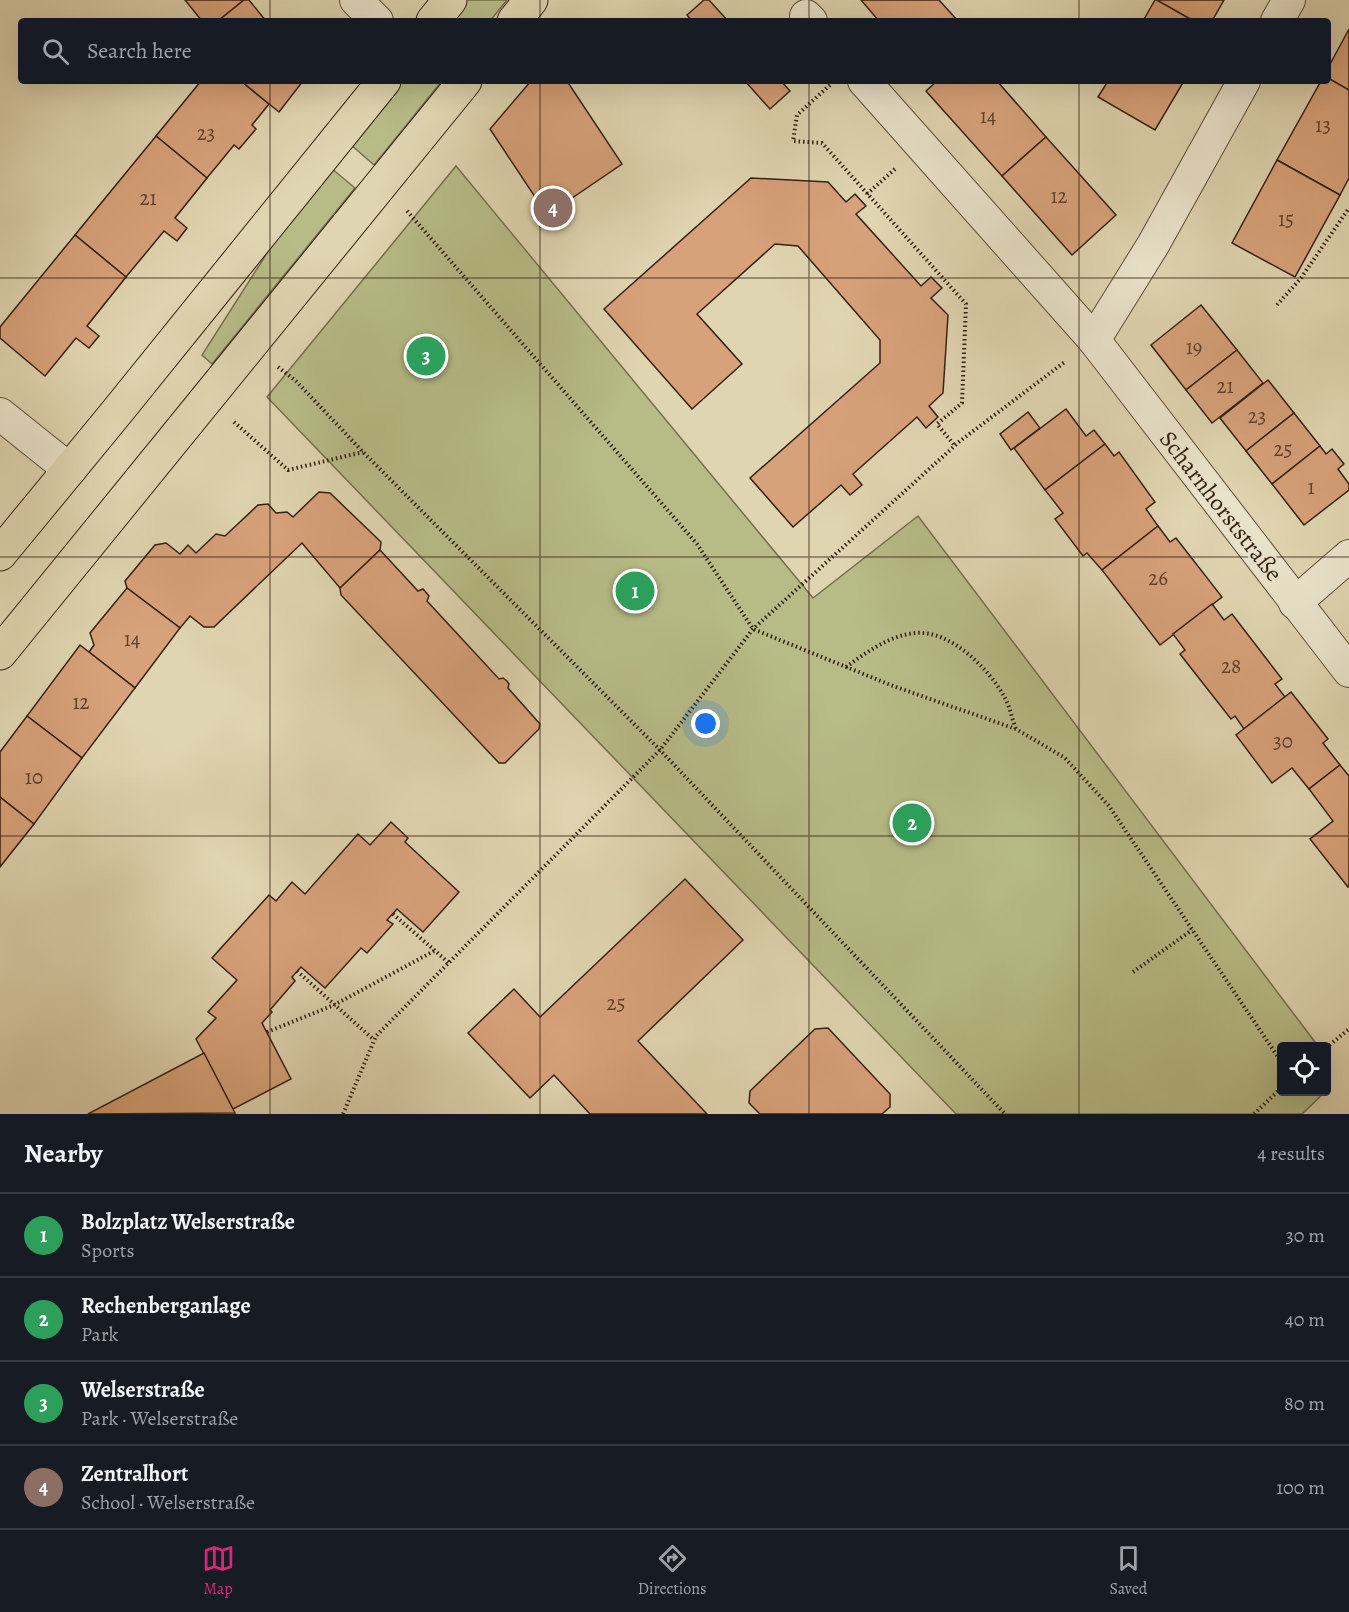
<!DOCTYPE html>
<html lang="en">
<head>
<meta charset="utf-8">
<style>
  body { margin:0; font-family:Alegreya,serif; background:#242831; color:#f1f3f6 }
  .controls { position:absolute; right:18px; bottom:18px; display:grid; overflow:hidden; border-radius:6px; box-shadow:0 6px 24px #0002 }
  .controls button { width:54px; height:54px; display:grid; place-items:center; padding:0; border:0; border-bottom:2px solid #363941; background:#171b24; color:#f1f3f6; font:30px sans-serif }
  .you { position:absolute; left:706px; top:724px; width:21px; height:21px; margin:-15px; border:4px solid #fff; border-radius:50%; background:#1a73e8; box-shadow:0 0 0 9px #1a73e833 }
  .badge { display:grid; place-items:center; width:39px; height:39px; border-radius:50%; background:#db2777; color:#fff; font-size:20px; font-weight:700 }
  .pin { position:absolute; translate:-50% -50%; border:3px solid #fff; box-shadow:0 2px 6px #0006 }
  .list { margin:0; padding:0; list-style:none }
  h2 { display:flex; justify-content:space-between; align-items:center; height:78px; margin:0; padding:0 24px; font-size:26px }
  h2 small { font-size:20px; font-weight:400; color:#9ea1a6 }
  .list li { display:grid; grid-template-columns:39px 1fr auto; gap:18px; align-items:center; box-sizing:border-box; height:84px; padding:0 24px; border-top:2px solid #363941 }
  .list b { display:block; font-size:22px; white-space:nowrap }
  .list p { margin:0; font-size:20px; white-space:nowrap; color:#9ea1a6 }
  .list em { font-size:20px; font-style:normal; color:#9ea1a6 }
  .icon { flex:none; width:33px; height:33px; fill:none; stroke:currentColor; stroke-width:2; stroke-linecap:round; stroke-linejoin:round }
  .map { position:relative; flex:none; width:1349px; height:1114px; overflow:hidden }
  .search { position:absolute; background:#171b24; box-shadow:0 6px 24px #0002; left:18px; right:18px; top:18px; height:66px; display:flex; align-items:center; gap:15px; box-sizing:border-box; padding:0 21px; border-radius:6px; color:#9ea1a6; font-size:22px }
  .sheet { height:414px; background:#171b24 }
  nav { display:flex; justify-content:space-around; align-items:center; box-sizing:border-box; height:84px; border-top:2px solid #363941; background:#171b24; font-size:16px; color:#9ea1a6 }
  nav a { display:grid; justify-items:center; gap:3px }
  nav .on { color:#db2777 }
  .map>svg:first-child { display:block }
</style>
</head>
<body>
<div class="map">
<svg width="1349" height="1114" viewBox="0 0 1349 1114">
  <rect width="100%" height="100%" fill="#dfd5b0"/>
  <filter id="stains"><feTurbulence type="fractalNoise" baseFrequency=".00333" numOctaves="4"/><feColorMatrix values="0 0 0 0 .2 0 0 0 0 .09 0 0 0 0 .02 0 0 0 .5 -.17"/></filter>
  <radialGradient id="worn" r=".72"><stop offset=".6" stop-color="#630" stop-opacity="0"/><stop offset="1" stop-color="#630" stop-opacity=".3"/></radialGradient>
  <g fill="#b7bc87" stroke="#766e4e" stroke-width="1.5">
    <polygon points="467,0 507,0 490,21 450,21"/>
    <polygon points="401,81 442,81 374,165 350,144"/>
    <polygon points="456,166 813,598 918,516 1318,1046 1282,1046 1282,1092 1325,1092 1302,1114 956,1114 267,397"/>
    <polygon points="331,168 355,188 212,364 202,355 278,236"/>
  </g>
  <g fill="#d7a179" stroke="#351f14" stroke-width="1.5">
    <polygon points="185,0 244,0 218,21 202,21"/>
    <polygon points="244,0 249,0 266,21 218,21"/>
    <polygon points="704,0 709,0 728,21 692,21 687,15"/>
    <polygon points="861,0 939,0 958,21 879,21"/>
    <polygon points="1155,0 1157,0 1194,21 1143,21"/>
    <polygon points="1157,0 1224,0 1212,21 1194,21"/>
    <polygon points="1349,29 1349,90 1328,78 1328,68"/>
    <polygon points="1328,78 1349,90 1349,178 1340,195 1277,160 1321,81 1328,81"/>
    <polygon points="201,81 241,81 269,104 252,125 256,129 239,149 234,145 207,178 156,136"/>
    <polygon points="241,81 303,81 279,112"/>
    <polygon points="531,81 567,81 622,164 547,215 490,129"/>
    <polygon points="745,81 781,81 790,91 770,109"/>
    <polygon points="937,81 997,81 1046,137 1002,176 926,91"/>
    <polygon points="1108,81 1184,81 1155,130 1098,97"/>
    <polygon points="156,136 207,178 175,218 187,228 177,241 164,231 126,277 75,235"/>
    <polygon points="1046,137 1116,215 1072,255 1002,176"/>
    <polygon points="1277,160 1340,195 1295,277 1232,243"/>
    <polygon points="751,178 828,182 846,202 855,194 866,206 856,214 921,286 931,277 942,288 931,298 948,315 943,393 929,406 938,417 926,428 917,417 853,474 862,485 850,495 841,485 793,527 750,478 880,363 880,340 798,246 775,244 697,314 742,364 692,409 604,309"/>
    <polygon points="75,235 126,277 87,326 99,336 89,348 76,338 45,376 0,338 0,327"/>
    <polygon points="1201,305 1237,350 1186,390 1151,345"/>
    <polygon points="1237,350 1263,383 1212,423 1186,390"/>
    <polygon points="1268,380 1294,413 1246,451 1220,418"/>
    <polygon points="1066,409 1086,436 1094,430 1105,444 1045,490 1014,448"/>
    <polygon points="1028,412 1040,428 1011,450 1000,434"/>
    <polygon points="1294,413 1320,446 1272,484 1246,451"/>
    <polygon points="1105,444 1114,456 1119,452 1155,502 1146,509 1158,526 1102,570 1087,553 1083,556 1055,519 1063,513 1045,490"/>
    <polygon points="1320,446 1326,454 1332,449 1344,464 1338,469 1349,484 1349,490 1304,525 1272,484"/>
    <polygon points="319,492 330,493 381,542 380,550 340,588 302,543 214,627 204,627 190,616 180,628 127,588 125,581 155,545 166,543 180,554 188,545 196,553 216,534 225,536 258,505 268,504 276,513 287,512 293,517"/>
    <polygon points="1158,526 1170,542 1176,538 1222,597 1160,645 1102,570"/>
    <polygon points="380,550 418,591 423,589 429,596 427,601 499,679 503,678 507,681 509,684 508,688 540,724 539,729 505,763 499,763 341,595 340,588"/>
    <polygon points="127,588 180,628 135,688 89,652 94,645 90,633"/>
    <polygon points="1212,604 1224,620 1232,614 1282,679 1275,684 1285,697 1244,729 1235,716 1231,719 1180,654 1185,650 1173,634"/>
    <polygon points="80,645 135,688 82,758 27,716"/>
    <polygon points="1291,692 1328,739 1323,743 1340,765 1309,789 1292,768 1272,783 1236,735"/>
    <polygon points="27,716 82,758 34,824 0,797 0,752"/>
    <polygon points="1340,765 1349,776 1349,886 1348,887 1310,839 1333,821 1309,789"/>
    <polygon points="0,797 34,824 0,867"/>
    <polygon points="391,822 408,838 405,842 459,892 423,932 397,909 387,920 393,924 367,953 361,948 325,988 301,967 292,977 295,981 270,1010 272,1012 262,1023 291,1079 233,1109 196,1039 216,1018 208,1012 237,980 212,958 269,895 276,901 292,882 305,894 358,834 370,845"/>
    <polygon points="685,879 743,940 638,1041 707,1114 590,1114 554,1075 530,1098 468,1033 514,989 540,1017"/>
    <polygon points="828,1028 890,1094 890,1107 882,1114 760,1114 749,1103 750,1091 815,1029"/>
    <polygon points="204,1053 235,1113 88,1114"/>
  </g>
  <g fill="none" stroke-linecap="round" stroke-linejoin="round">
    <g stroke="#604c3b" stroke-width="34">
      <g id="minor">
        <polyline points="356,0 377,21"/>
        <polyline points="806,16 811,21"/>
        <polyline points="1277,21 1289,0"/>
        <polyline points="864,81 1094,340 1349,671"/>
        <polyline points="1094,340 1153,245 1244,81"/>
        <polyline points="0,414 70,470"/>
        <polyline points="1295,603 1349,556"/>
      </g>
    </g>
    <g stroke="#351f14" stroke-width="35">
      <g id="primary">
        <polyline points="433,21 450,0"/>
        <polyline points="514,21 531,0"/>
        <polyline points="0,554 116,413 384,81"/>
        <polyline points="0,653 465,81"/>
      </g>
    </g>
    <g stroke="#351f14" stroke-width="4" stroke-dasharray="1.5 3" stroke-linecap="butt">
      <polyline points="830,85 797,115 793,141 822,143 966,304 962,403 937,424 955,446"/>
      <polyline points="867,194 896,168"/>
      <polyline points="407,211 697,544 753,629 893,686 1016,729 1065,758 1109,806 1282,1063"/>
      <polyline points="1277,305 1301,278 1349,208"/>
      <polyline points="278,367 296,381 363,452 660,750 1005,1114"/>
      <polyline points="234,422 288,470 363,452"/>
      <path d="M846,667C867,652 890,635 916,633C951,630 990,670 1005,698C1010,707 1012,719 1016,729"/>
      <polyline points="393,914 449,963"/>
      <polyline points="297,971 374,1040"/>
      <polyline points="1133,972 1192,930"/>
      <polyline points="267,1032 334,1005 434,951"/>
      <polyline points="1326,1048 1349,1029"/>
      <polyline points="343,1114 376,1036 660,750 753,629 960,441 1066,361"/>
      <polyline points="1254,1114 1282,1087"/>
    </g>
    <use href="#minor" stroke="#eae4cc" stroke-width="32"/>
    <use href="#primary" stroke="#dfd5b0" stroke-width="33"/>
  </g>
  <path fill="none" stroke="#351f14" stroke-width="1.5" stroke-opacity="0.55" d="M270,0V21M540,0V21M809,0V21M1079,0V21M270,81V1114M540,81V1114M809,81V1114M1079,81V1114M0,278H1349M0,557H1349M0,836H1349"/>
  <g text-anchor="middle" stroke-width="5" stroke-linejoin="round" paint-order="stroke">
    <g font-size="21" fill="#5e402d">
      <text x="988" y="123">14</text>
      <text x="1323" y="132">13</text>
      <text x="206" y="140">23</text>
      <text x="1059" y="203">12</text>
      <text x="148" y="205">21</text>
      <text x="1286" y="226">15</text>
      <text x="1194" y="354">19</text>
      <text x="1225" y="393">21</text>
      <text x="1257" y="423">23</text>
      <text x="1283" y="456">25</text>
      <text x="1311" y="494">1</text>
      <text x="1158" y="585">26</text>
      <text x="132" y="646">14</text>
      <text x="1231" y="673">28</text>
      <text x="81" y="709">12</text>
      <text x="1283" y="748">30</text>
      <text x="34" y="784">10</text>
      <text x="616" y="1010">25</text>
    </g>
    <g font-size="24" fill="#351f14" stroke="#eae4cc">
      <text transform="translate(1221 506) rotate(52)" y="8">Scharnhorststraße</text>
    </g>
  </g>
  <rect width="100%" height="100%" filter="url(#stains)"/>
  <rect width="100%" height="100%" fill="url(#worn)"/>
</svg>
<div class="controls">
<button><svg class="icon" aria-label="locate" viewBox="0 0 24 24"><circle cx="12" cy="12" r="6"/><path d="M12 2v4M12 18v4M2 12h4M18 12h4"/></svg></button>
</div>
<div class="you"></div>
<div class="pin badge" style="left:635px;top:591px;background:#2e9e5b">1</div>
<div class="pin badge" style="left:912px;top:823px;background:#2e9e5b">2</div>
<div class="pin badge" style="left:426px;top:356px;background:#2e9e5b">3</div>
<div class="pin badge" style="left:553px;top:208px;background:#8d6e63">4</div>
<div class="search"><svg class="icon" aria-label="search" viewBox="0 0 24 24"><circle cx="10" cy="10" r="6"/><path d="M15 15l6 6"/></svg>Search here</div>
</div>
<section class="sheet">
<h2>Nearby<small>4 results</small></h2>
<ul class="list">
<li><span class="badge" style="background:#2e9e5b">1</span><div><b>Bolzplatz Welserstraße</b><p>Sports</p></div><em>30 m</em></li>
<li><span class="badge" style="background:#2e9e5b">2</span><div><b>Rechenberganlage</b><p>Park</p></div><em>40 m</em></li>
<li><span class="badge" style="background:#2e9e5b">3</span><div><b>Welserstraße</b><p>Park · Welserstraße</p></div><em>80 m</em></li>
<li><span class="badge" style="background:#8d6e63">4</span><div><b>Zentralhort</b><p>School · Welserstraße</p></div><em>100 m</em></li>
</ul>
</section>
<nav>
<a class="on"><svg class="icon" aria-label="map" viewBox="0 0 24 24"><path d="M3 6l6-2 6 2 6-2v14l-6 2-6-2-6 2zM9 4v14M15 6v14"/></svg>Map</a>
<a><svg class="icon" aria-label="directions" viewBox="0 0 24 24"><path d="M12 3l9 9-9 9-9-9zM9 14v-3h6M13 9l2 2-2 2"/></svg>Directions</a>
<a><svg class="icon" aria-label="saved" viewBox="0 0 24 24"><path d="M7 4h10v16l-5-4-5 4z"/></svg>Saved</a>
</nav>
</body>
</html>
